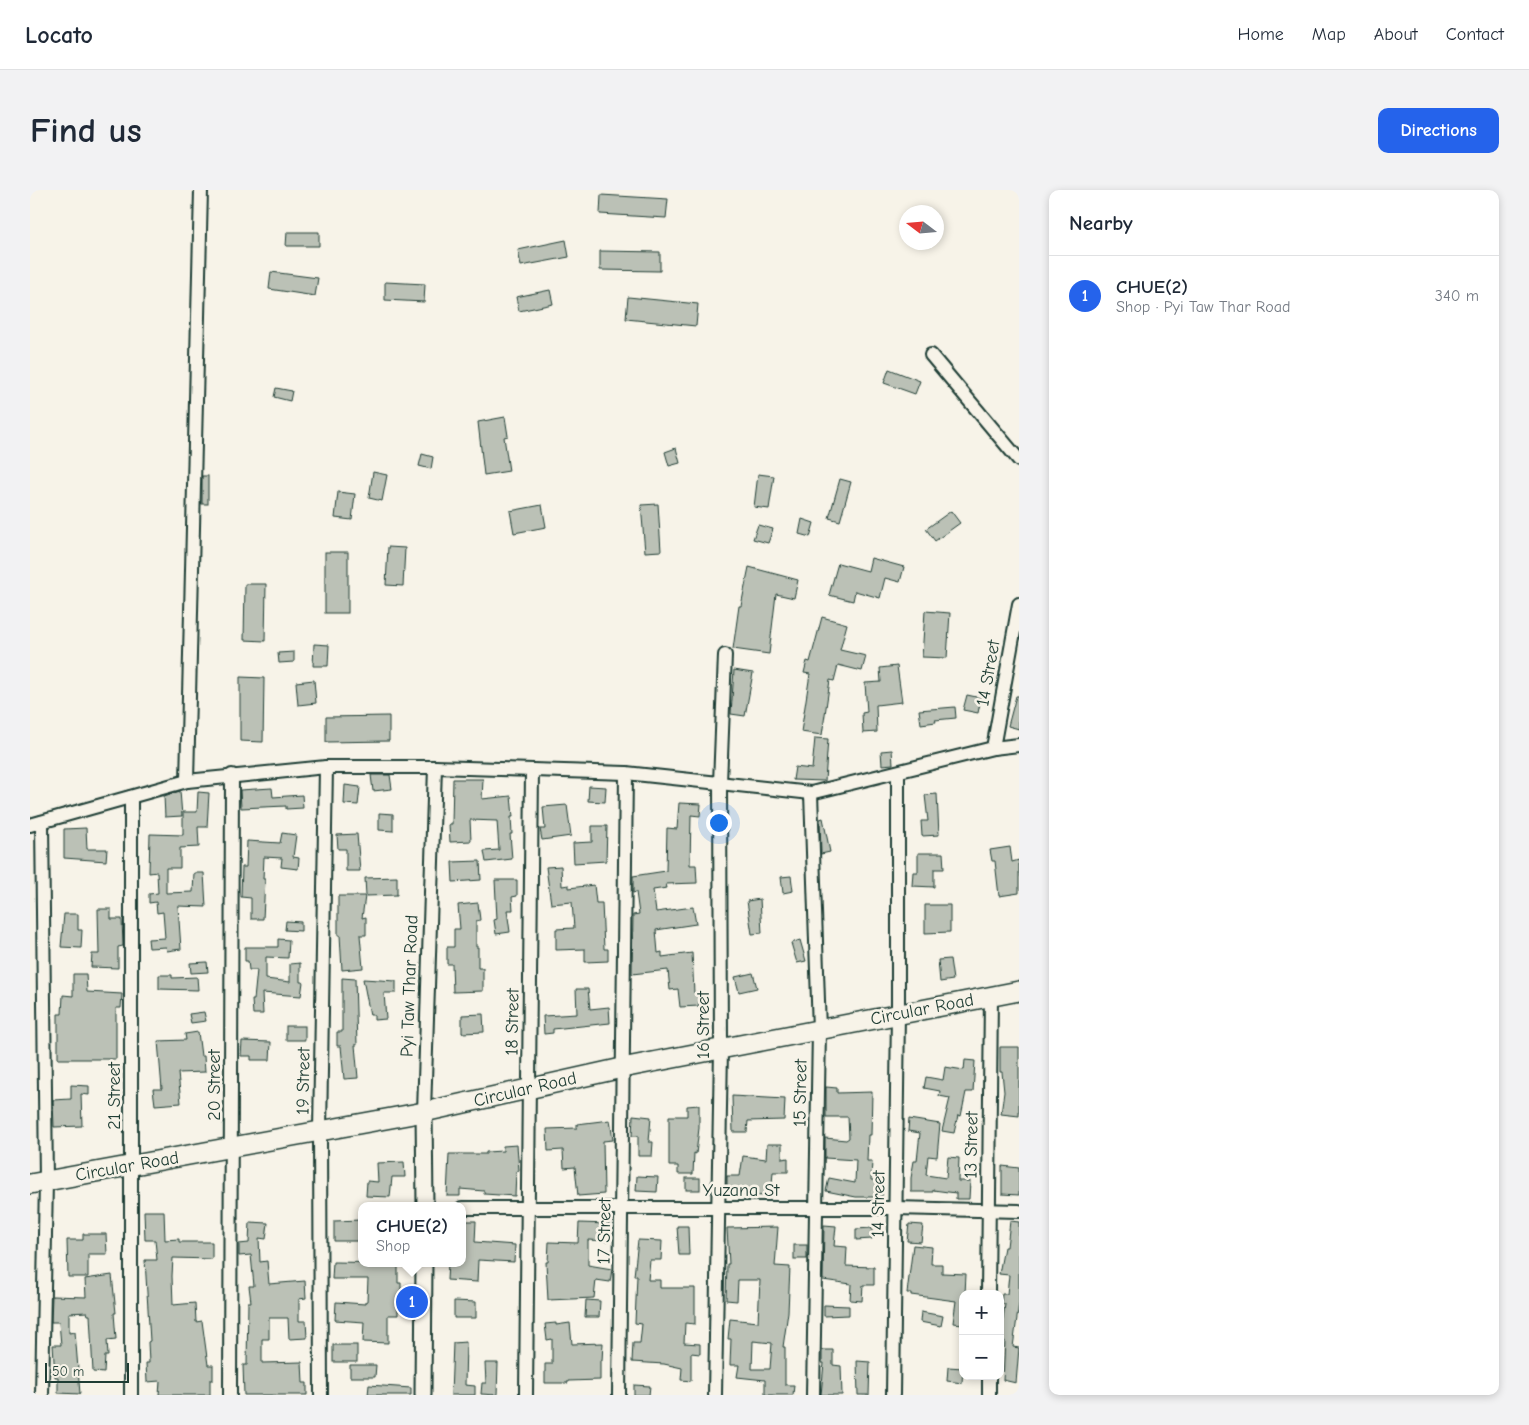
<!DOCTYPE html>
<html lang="en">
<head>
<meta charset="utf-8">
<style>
  body { margin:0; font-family:"Comic Neue",sans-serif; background:#f2f2f3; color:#1f2937 }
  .controls { position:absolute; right:15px; bottom:15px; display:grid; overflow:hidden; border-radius:10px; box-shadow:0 2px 8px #0003 }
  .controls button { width:45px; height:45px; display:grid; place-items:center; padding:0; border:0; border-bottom:1px solid #e0e1e3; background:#fff; color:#1f2937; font:25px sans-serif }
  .compass { position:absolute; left:869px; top:15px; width:45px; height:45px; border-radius:50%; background:#fff; box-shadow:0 2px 8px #0003; rotate:286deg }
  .scale { position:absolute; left:15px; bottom:12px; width:84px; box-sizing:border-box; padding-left:5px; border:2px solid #1f3d34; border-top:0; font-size:14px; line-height:18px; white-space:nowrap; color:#1f3d34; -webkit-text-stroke:4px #f7f3e8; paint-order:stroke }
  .you { position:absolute; left:688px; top:632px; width:18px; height:18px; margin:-12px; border:4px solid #fff; border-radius:50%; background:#1a73e8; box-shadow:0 0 0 8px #1a73e833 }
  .badge { display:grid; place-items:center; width:32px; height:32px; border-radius:50%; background:#2563eb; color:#fff; font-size:16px; font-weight:700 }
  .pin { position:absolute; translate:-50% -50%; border:2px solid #fff; box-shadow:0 1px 5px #0006 }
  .popup { position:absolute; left:328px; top:1012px; width:108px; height:65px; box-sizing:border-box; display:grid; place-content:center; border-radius:10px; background:#fff; filter:drop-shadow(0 1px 4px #0005); font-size:16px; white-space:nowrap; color:#747a83 }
  .popup b { font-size:19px; color:#1f2937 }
  .popup::after { content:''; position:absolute; left:50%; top:100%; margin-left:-10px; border:10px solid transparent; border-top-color:#fff }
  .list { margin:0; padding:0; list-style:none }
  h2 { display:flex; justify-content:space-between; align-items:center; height:65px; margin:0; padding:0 20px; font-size:21px }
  h2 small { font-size:16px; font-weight:400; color:#747a83 }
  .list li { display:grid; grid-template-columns:32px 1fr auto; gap:15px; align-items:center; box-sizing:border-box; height:80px; padding:0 20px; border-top:1px solid #e0e1e3 }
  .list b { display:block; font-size:19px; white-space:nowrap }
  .list p { margin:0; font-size:16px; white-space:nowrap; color:#747a83 }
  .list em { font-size:16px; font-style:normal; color:#747a83 }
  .map { position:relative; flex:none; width:989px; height:1205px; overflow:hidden; border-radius:10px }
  header { display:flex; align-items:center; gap:30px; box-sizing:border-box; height:70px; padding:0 25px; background:#fff; border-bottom:1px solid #e0e1e3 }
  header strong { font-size:24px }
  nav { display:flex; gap:28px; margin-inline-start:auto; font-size:18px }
  .intro { display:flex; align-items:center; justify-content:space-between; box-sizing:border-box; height:120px; padding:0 30px }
  h1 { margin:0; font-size:35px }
  .button { padding:12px 22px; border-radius:10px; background:#2563eb; color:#fff; font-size:18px; font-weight:700 }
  main { display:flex; gap:30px; padding:0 30px }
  aside { flex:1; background:#fff; border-radius:10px; box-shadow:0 2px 8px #0003 }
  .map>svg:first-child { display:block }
</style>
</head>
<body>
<header>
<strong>Locato</strong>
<nav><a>Home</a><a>Map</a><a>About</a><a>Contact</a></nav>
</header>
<div class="intro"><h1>Find us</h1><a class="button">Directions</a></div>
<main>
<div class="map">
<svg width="989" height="1205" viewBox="0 0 989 1205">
  <rect width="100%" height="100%" fill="#f7f3e8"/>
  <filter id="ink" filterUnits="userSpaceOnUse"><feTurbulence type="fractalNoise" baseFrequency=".02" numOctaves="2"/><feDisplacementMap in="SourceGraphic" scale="10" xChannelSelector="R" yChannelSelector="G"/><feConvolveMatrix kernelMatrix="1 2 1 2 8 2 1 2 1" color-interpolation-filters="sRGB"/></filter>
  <g filter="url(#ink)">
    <g fill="#bbc1b6" stroke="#1f3d34" fill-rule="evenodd">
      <polygon points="571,5 638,9 636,28 570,24"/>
      <polygon points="257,42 289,42 289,56 256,56"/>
      <polygon points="536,50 539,67 491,76 488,60"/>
      <polygon points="570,61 630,62 630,81 570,80"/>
      <polygon points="241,82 288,88 285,106 239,99"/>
      <polygon points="355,92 395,94 394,112 355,110"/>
      <polygon points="520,100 523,114 489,121 486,107"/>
      <polygon points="598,107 668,114 666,136 596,129"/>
      <polygon points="859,179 890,191 885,204 854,193"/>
      <polygon points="246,198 262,201 260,211 244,207"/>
      <polygon points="475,227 478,246 474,247 479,281 454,285 448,232"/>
      <polygon points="646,258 650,273 639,276 635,262"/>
      <polygon points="392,264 403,267 401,279 389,276"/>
      <polygon points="343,282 357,285 352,311 339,308"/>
      <polygon points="728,284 744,286 739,319 724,317"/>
      <rect x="172" y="286" width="6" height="28"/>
      <polygon points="810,289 821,292 810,331 799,328"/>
      <polygon points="308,302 325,304 322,330 305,328"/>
      <polygon points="628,314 631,361 615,362 611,315"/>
      <polygon points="512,315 516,337 484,343 480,321"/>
      <polygon points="921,321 930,333 905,351 896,339"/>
      <polygon points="772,329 784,333 780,347 769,344"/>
      <polygon points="728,335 743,339 738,353 723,349"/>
      <polygon points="358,357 375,358 373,396 356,395"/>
      <rect x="295" y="362" width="23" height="61"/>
      <polygon points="841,368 874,377 870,392 855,388 850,408 825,401 823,411 799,405 808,373 838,381"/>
      <polygon points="719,377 768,390 764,408 746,404 739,464 703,459 709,416 711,416"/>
      <polygon points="215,394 236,394 235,451 214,450"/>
      <polygon points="895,421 920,423 917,468 892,467"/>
      <polygon points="792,427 817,434 810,460 836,466 832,481 808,475 804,491 800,490 792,545 771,542 780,484 774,483 777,471 780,472"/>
      <polygon points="284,454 299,455 298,476 283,476"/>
      <polygon points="264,462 264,472 249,473 248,463"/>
      <polygon points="867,476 872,512 846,515 847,542 833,543 832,523 837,522 835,493 851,492 850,478"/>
      <polygon points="704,480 723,483 715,526 701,524"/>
      <polygon points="210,487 234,488 233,552 210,551"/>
      <polygon points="284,490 286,513 268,515 266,492"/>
      <polygon points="937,505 951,508 948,523 933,520"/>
      <polygon points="986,506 989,506 989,539 978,536"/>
      <polygon points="925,517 926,528 905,530 906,532 891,534 889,520"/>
      <polygon points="359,526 359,551 296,552 296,527"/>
      <polygon points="785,548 798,549 795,591 763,590 765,577 782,579"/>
      <polygon points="862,560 863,574 852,575 851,561"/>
      <polygon points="341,585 360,585 362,599 343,601"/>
      <polygon points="423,589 453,589 452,609 481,606 483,627 481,627 482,644 480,644 482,669 456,672 454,661 469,660 467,631 440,630 441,651 420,652 419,634 422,634"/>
      <polygon points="315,595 330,597 328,615 314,614"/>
      <polygon points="559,596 576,597 575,612 558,611"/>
      <polygon points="242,598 243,607 272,605 273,618 256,619 256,616 211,618 210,600"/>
      <polygon points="150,601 152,626 135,627 134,606"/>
      <polygon points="168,602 179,603 177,637 168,637 169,657 150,658 150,678 136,678 136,703 163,702 164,683 174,683 176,717 148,716 151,759 137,761 136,757 119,758 118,749 135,748 133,722 127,723 126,712 119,713 119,704 128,703 127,682 119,683 120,644 153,645 153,622 167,622"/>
      <polygon points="907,604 909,645 892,646 891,631 898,631 895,605"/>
      <polygon points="649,613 671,614 670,626 661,625 660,675 666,675 667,693 636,694 637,698 623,700 626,722 663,717 666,734 626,740 628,763 632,762 632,767 662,763 664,803 668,802 669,816 650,817 648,799 640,800 638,780 602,784 603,725 609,724 606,702 603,703 603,686 636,681 637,638 647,639"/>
      <polygon points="537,615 541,646 512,650 510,639 515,639 513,617"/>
      <polygon points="349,623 363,624 363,641 349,640"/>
      <polygon points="793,628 800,662 791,664 790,629"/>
      <polygon points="562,636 577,636 576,671 544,673 543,653 562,652"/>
      <polygon points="56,638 57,659 77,659 76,671 34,668 34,639"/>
      <polygon points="252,643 266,645 263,667 269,668 268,679 251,677 252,668 234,667 233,689 235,689 233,729 221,729 221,708 211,707 212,677 216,677 217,651 250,653"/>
      <polygon points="327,644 330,681 316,681 316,659 308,659 307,645"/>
      <polygon points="980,657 982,672 989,670 989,703 969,706 965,671 962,671 960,660"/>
      <polygon points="888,663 913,663 914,679 904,679 904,697 882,696 883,682 888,682"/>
      <polygon points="450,671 451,690 423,692 422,672"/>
      <polygon points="531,676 532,696 539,695 539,698 564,695 566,713 572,713 574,759 578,759 578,771 555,772 555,759 526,760 526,739 544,738 542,712 521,714 516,677"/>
      <polygon points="761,686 763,701 753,703 751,687"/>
      <polygon points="367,687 367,705 336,706 335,688"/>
      <polygon points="465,690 487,690 487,706 482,707 483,720 477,720 480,742 466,744 464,730 467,729"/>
      <polygon points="308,706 335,706 332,728 336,727 336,745 330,745 333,778 312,780 310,745 308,745"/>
      <polygon points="730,709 732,743 722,744 717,711"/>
      <polygon points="448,713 450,730 446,731 446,757 448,757 448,778 453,778 453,801 423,802 422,774 417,774 417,757 424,757 424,739 430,739 428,715"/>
      <polygon points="895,715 920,715 920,742 895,743"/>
      <polygon points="68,719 81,719 81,729 92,729 93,756 88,757 88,778 61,777 62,764 69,764"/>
      <polygon points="34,724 48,724 48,740 52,740 51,758 31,757"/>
      <polygon points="256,731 271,732 271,741 255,740"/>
      <polygon points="248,749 259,750 258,768 236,767 236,789 260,792 260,774 270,773 270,792 273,792 271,806 232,803 233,824 223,824 222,810 224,810 227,780 219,780 218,771 215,771 215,757 248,757"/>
      <polygon points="770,750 776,771 767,773 761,753"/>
      <polygon points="920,769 923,790 910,792 908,770"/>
      <polygon points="177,772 178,782 161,783 160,773"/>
      <polygon points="723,783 727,798 709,802 705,787"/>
      <polygon points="43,784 56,784 57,802 92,804 91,818 86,818 86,869 28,869 28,824 32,824 33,805 43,806"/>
      <polygon points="129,785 142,785 142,788 167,787 168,800 129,799"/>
      <polygon points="312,788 325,789 327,855 325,855 328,888 314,889 311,856 307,856 307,842 312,842"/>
      <polygon points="333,789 366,791 366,803 354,803 356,829 344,830 344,825 340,825"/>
      <polygon points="546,799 558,799 560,819 579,817 580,833 523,839 523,843 514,844 513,826 547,824"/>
      <polygon points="174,822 176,831 161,833 159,824"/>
      <polygon points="453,824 454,842 432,843 432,825"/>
      <rect x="256" y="836" width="19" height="14"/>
      <polygon points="168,842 171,866 174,866 175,882 148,883 151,913 125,915 123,899 132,899 128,851 156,850 155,844"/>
      <polygon points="212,851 241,852 240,870 221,870 221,866 211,866"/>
      <polygon points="970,857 989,857 989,926 971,924 974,902 972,882 970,882"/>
      <polygon points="935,870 945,871 943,902 936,902 931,926 928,925 924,943 912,941 920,908 909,906 910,901 894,898 896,887 913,890 915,877 934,880"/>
      <polygon points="41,895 59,896 59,905 51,904 52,936 24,937 23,910 41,909"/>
      <polygon points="796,897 807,898 807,903 842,902 841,945 838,945 837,971 842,971 841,990 853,990 852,1007 826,1007 796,1001 799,988 825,993 826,970 795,968 795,948 816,950 819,948 818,927 796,927"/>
      <polygon points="702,906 755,909 754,930 718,931 717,942 703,942"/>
      <polygon points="669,915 669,938 666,964 664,963 663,984 648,984 648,976 639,976 639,926 657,926 657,916"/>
      <polygon points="603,925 621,927 619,952 623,952 622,966 608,966 608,946 602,946"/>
      <polygon points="879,929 910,934 907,967 898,966 896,985 916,988 918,967 929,968 928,991 940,991 939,1009 926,1009 926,1003 903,1000 903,1002 881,1002 881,988 884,971 887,971 890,943 878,941"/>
      <polygon points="580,930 583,950 573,951 574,1004 548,1006 545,977 534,978 533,960 518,961 517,939 547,938 547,934"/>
      <polygon points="737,954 752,954 752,969 758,968 758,982 743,982 741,1006 697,1005 697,986 710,986 713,966 736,969"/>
      <polygon points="487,955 489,981 486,981 485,1006 454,1004 454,1001 430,999 430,1006 417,1006 419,964 456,964 456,962 473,961 473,956"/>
      <polygon points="374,972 375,987 362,987 360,1007 336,1006 337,991 348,992 347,973"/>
      <polygon points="972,976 989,978 989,1005 972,1004"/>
      <polygon points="607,986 628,987 627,1002 606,1001"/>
      <rect x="656" y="988" width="14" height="12"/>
      <polygon points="114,1021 134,1021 135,1050 149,1049 149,1052 182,1052 182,1069 143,1068 142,1086 143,1115 165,1113 166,1132 172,1131 178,1175 183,1175 183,1190 180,1190 180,1205 129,1205 130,1191 117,1192 116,1173 119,1173 118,1152 120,1151 115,1070 127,1070 125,1050 115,1050"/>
      <polygon points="331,1030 332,1051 304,1051 304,1031"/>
      <polygon points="432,1031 446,1031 445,1052 485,1055 484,1072 448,1070 447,1092 417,1090 418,1073 432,1073"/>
      <polygon points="980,1031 989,1032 989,1113 983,1157 989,1158 986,1193 973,1190 975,1151 970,1150 975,1114 971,1114 972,1104 977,1104 979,1085 969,1084 974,1057 977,1057"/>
      <polygon points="220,1032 238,1033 236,1049 229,1048 230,1072 237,1071 239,1094 275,1091 276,1108 269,1109 269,1131 276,1131 277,1148 259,1149 258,1128 239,1128 239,1149 232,1149 232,1173 272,1172 273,1193 277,1193 277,1205 214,1205 213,1175 217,1175 218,1112 221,1112 219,1096 224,1096 221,1065 209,1066 209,1054 219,1053"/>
      <polygon points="549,1033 579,1034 578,1051 558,1050 558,1075 582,1079 580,1092 566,1090 564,1108 518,1110 516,1072 518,1072 519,1052 548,1053"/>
      <polygon points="879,1034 893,1035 891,1052 877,1051"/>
      <polygon points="794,1035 806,1036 804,1056 817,1057 816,1076 844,1077 844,1095 833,1095 832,1111 820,1110 821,1094 793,1090"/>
      <polygon points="647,1036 658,1036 659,1065 649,1065"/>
      <path d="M748,1037L745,1076L760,1077L758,1122L753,1157H755V1195H764L763,1205H735V1190L707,1187L709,1175H700L701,1149H698L700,1129L728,1132L730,1090H708L707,1111L696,1110L697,1074H699L697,1038ZM723,1151L742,1153L740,1179H722Z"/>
      <polygon points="842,1038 842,1049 826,1050 826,1039"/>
      <polygon points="53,1044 76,1044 77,1064 58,1064 58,1087 38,1087 37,1050 53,1050"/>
      <polygon points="608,1050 632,1051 631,1070 620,1070 618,1090 630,1090 630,1098 665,1098 665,1134 655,1133 654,1153 670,1154 670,1164 661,1163 661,1191 651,1190 652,1178 634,1174 602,1172 603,1153 610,1153 612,1134 605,1133 607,1086 604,1086"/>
      <rect x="764" y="1055" width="13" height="14"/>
      <polygon points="883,1055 902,1057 901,1074 912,1074 912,1083 936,1084 935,1104 933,1104 933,1134 923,1133 926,1111 881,1105 881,1103 877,1103"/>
      <polygon points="303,1072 368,1073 368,1093 371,1093 371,1110 368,1109 368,1125 358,1125 358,1153 333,1152 334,1132 305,1130 306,1112 335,1114 335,1112 337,1111 338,1089 302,1089"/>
      <polygon points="82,1085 86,1123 84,1123 86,1149 77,1150 78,1166 75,1166 74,1183 63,1182 60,1125 58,1125 57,1122 39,1123 39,1143 45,1142 50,1204 28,1203 28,1187 25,1187 23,1155 31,1155 29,1132 21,1132 22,1106 56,1107 55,1089"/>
      <polygon points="556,1110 570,1111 569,1127 555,1127"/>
      <polygon points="424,1111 446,1112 446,1128 424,1128"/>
      <polygon points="794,1115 819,1116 819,1125 794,1126"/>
      <polygon points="891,1122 913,1126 911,1136 890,1132"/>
      <polygon points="526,1133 526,1135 540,1133 542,1154 573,1153 572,1171 570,1171 570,1190 538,1191 538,1193 515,1193 515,1174 522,1174 522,1149 517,1150 515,1134"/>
      <polygon points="436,1152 435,1195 445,1196 445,1205 421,1205 423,1153"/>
      <rect x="303" y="1155" width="24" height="17"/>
      <polygon points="792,1160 803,1160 803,1175 811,1176 812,1205 791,1205 794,1173 792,1173"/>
      <polygon points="827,1171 840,1172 839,1205 828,1205"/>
      <polygon points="455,1173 468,1173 467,1205 451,1204 452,1193 456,1193"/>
      <polygon points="320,1175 346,1175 345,1187 320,1187"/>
      <polygon points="918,1177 933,1178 932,1193 917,1191"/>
      <polygon points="339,1195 381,1198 381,1205 338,1205"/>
      <polygon points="604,1195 620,1196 619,1205 604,1205"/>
    </g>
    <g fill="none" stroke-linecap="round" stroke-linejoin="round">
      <g stroke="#1f3d34" stroke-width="16">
        <g id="minor">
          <polyline points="901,165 989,270"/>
          <polyline points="963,558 989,414"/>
          <polyline points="157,591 171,0"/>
          <polyline points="781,603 789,840 783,1205"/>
          <polyline points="12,632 16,991 12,1205"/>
          <polyline points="0,635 157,591 296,577 405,577 596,583 781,603 963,558 989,555"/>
          <polyline points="394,922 405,577"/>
          <polyline points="432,1018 865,1018 989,1021"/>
          <polyline points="958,1104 961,806"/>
          <polyline points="959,1186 959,1205"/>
          <polyline points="101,1205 101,607"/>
          <polyline points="200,1205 202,585"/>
          <polyline points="291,1205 290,941 296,577"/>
          <polyline points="496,1205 502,580"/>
          <polyline points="589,1205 596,583"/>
          <polyline points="685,1205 691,859 690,593 695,465"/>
          <polyline points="863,1205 868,823 868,582"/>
        </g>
      </g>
      <g stroke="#1f3d34" stroke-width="19">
        <g id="tertiary">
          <polyline points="394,922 395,1016"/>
          <polyline points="393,1205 394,1073"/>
        </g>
      </g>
      <g stroke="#1f3d34" stroke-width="22">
        <polyline id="primary" points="0,994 394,922 592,878 989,801"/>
      </g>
      <use href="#minor" stroke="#f7f3e8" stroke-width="12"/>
      <use href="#tertiary" stroke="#f7f3e8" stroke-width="15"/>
      <use href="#primary" stroke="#f7f3e8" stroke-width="19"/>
    </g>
  </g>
  <g text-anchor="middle" stroke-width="5" stroke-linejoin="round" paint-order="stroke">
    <g font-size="18" fill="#1f3d34" stroke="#f7f3e8">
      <text transform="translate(958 483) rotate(-80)" y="6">14 Street</text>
      <text transform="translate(379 796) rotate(-88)" y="6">Pyi Taw Thar Road</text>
      <text transform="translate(892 819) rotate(-11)" y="6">Circular Road</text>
      <text transform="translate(482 832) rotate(-89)" y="6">18 Street</text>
      <text transform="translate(673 835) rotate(-90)" y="6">16 Street</text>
      <text transform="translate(273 891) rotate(-89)" y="6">19 Street</text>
      <text transform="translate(184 895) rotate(-90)" y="6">20 Street</text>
      <text transform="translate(495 899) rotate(-13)" y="6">Circular Road</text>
      <text transform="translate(770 903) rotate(-89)" y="6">15 Street</text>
      <text transform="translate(84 906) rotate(-90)" y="6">21 Street</text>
      <text transform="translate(941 955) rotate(-89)" y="6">13 Street</text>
      <text transform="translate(97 976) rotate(-10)" y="6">Circular Road</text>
      <text x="711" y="1006">Yuzana St</text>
      <text transform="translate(848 1014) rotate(-89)" y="6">14 Street</text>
      <text transform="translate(574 1041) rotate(-89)" y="6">17 Street</text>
    </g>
  </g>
</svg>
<div class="controls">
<button>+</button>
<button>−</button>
</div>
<svg class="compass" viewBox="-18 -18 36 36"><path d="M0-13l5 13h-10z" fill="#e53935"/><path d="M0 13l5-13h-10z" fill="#747a83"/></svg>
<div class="scale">50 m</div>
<div class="you"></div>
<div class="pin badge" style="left:382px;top:1112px">1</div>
<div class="popup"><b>CHUE(2)</b>Shop</div>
</div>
<aside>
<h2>Nearby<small></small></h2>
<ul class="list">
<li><span class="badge">1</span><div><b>CHUE(2)</b><p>Shop · Pyi Taw Thar Road</p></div><em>340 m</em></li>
</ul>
</aside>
</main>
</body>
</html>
